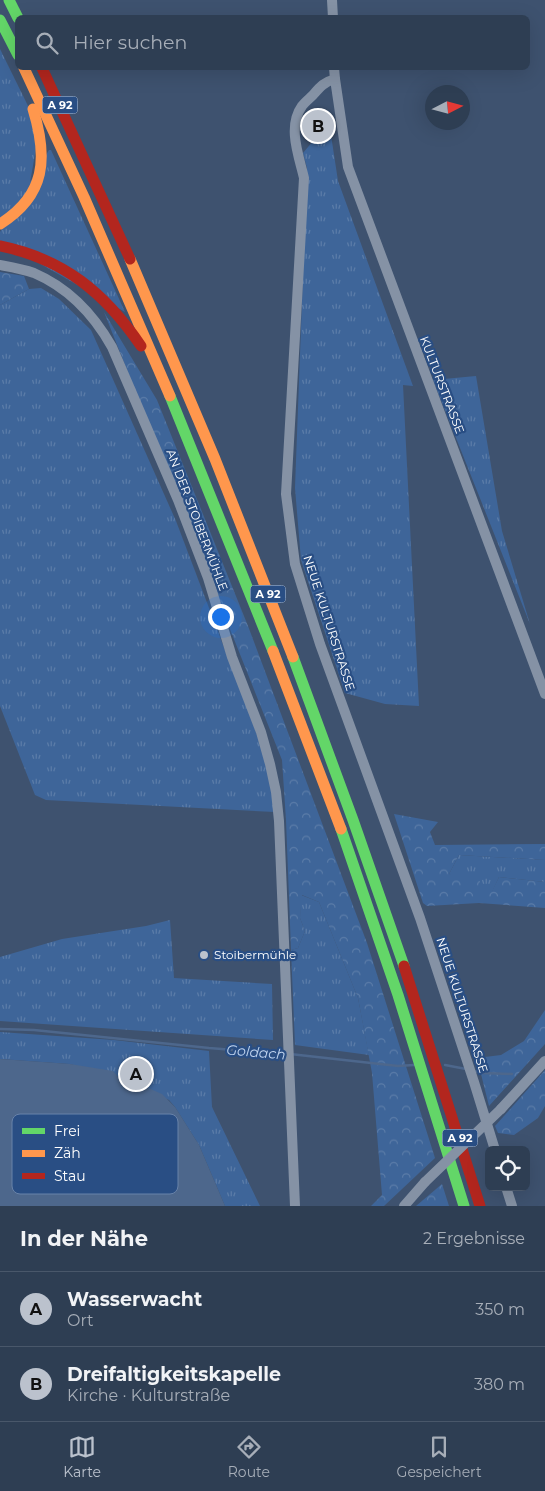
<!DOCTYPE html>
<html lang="de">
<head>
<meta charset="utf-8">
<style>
  body { margin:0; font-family:Montserrat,sans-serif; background:#36455a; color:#f1f3f6 }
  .controls { position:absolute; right:15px; bottom:15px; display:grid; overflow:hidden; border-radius:8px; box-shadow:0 5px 20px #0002 }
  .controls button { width:45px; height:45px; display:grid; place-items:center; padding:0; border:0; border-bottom:1px solid #49576a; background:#2e3e53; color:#f1f3f6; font:25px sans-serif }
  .compass { position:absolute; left:425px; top:85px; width:45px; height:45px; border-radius:50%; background:#2e3e53; box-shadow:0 5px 20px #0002; rotate:84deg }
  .you { position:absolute; left:220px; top:616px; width:18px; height:18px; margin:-12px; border:4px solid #fff; border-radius:50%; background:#1a73e8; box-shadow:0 0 0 8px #1a73e833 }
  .badge { display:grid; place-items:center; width:32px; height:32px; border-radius:50%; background:#bbc2cd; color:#111; font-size:16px; font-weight:700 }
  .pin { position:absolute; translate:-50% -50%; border:2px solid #fff; box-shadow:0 1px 5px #0006 }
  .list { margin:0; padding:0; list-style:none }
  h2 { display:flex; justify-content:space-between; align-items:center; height:65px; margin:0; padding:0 20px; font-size:21px }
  h2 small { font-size:16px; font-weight:400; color:#a7aeb8 }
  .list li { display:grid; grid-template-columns:32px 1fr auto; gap:15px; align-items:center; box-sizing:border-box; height:75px; padding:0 20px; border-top:1px solid #49576a }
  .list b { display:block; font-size:19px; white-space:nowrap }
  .list p { margin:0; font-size:16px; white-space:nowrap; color:#a7aeb8 }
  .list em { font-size:16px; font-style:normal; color:#a7aeb8 }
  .icon { flex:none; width:28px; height:28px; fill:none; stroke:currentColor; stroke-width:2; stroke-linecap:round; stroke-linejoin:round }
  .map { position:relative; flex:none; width:545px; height:1206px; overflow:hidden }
  .search { position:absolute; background:#2e3e53; box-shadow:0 5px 20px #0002; left:15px; right:15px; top:15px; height:55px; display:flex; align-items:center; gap:12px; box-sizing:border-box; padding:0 18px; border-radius:8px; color:#a7aeb8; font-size:19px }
  .sheet { height:215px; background:#2e3e53 }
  nav { display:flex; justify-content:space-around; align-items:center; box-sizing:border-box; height:70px; border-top:1px solid #49576a; background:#2e3e53; font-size:14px; color:#a7aeb8 }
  nav a { display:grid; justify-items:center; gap:2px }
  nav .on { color:#bbc2cd }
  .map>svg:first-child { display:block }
</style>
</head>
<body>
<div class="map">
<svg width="545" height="1206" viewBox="0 0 545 1206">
  <defs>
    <pattern id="grass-tufts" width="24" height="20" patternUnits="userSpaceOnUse" patternTransform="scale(1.25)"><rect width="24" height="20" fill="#3e6599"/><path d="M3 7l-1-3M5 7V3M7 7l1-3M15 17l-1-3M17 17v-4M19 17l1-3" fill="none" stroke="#5b7ca8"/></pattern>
    <pattern id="forest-crowns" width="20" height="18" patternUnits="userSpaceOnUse" patternTransform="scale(1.25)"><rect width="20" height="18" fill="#3e6599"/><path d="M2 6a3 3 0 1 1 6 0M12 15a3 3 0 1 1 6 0" fill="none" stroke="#5b7ca8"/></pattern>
  </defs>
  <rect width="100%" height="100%" fill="#3e526f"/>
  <g fill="url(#grass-tufts)">
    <polygon points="0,49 32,114 38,137 28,194 0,221"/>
    <polygon points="329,122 338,181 413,386 403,385 419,706 385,704 345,693 301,560 295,488 307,168 303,153"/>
    <polygon points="49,150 51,150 125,312 0,241 0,232"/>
    <polygon points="41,288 59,299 91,330 176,521 266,758 275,812 46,800 35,795 0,706 0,305 29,289"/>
    <polygon points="476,376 502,531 530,624 433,380"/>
    <polygon points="459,855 545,860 545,882 499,877 492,892 480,892 449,874"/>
    <polygon points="301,895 319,902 358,998 369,1055 295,1045 291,950 298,948 305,931 300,918"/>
    <polygon points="170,920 174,978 272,984 273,1040 0,1021 0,957 62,939 146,926"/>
    <polygon points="0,1032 114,1040 209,1051 212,1107 260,1206 225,1206 199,1145 175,1107 169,1100 137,1087 132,1089 126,1087 123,1078 70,1064 0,1059"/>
  </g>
  <g fill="url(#forest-crowns)">
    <polygon points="0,272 24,276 29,289 0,305"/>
    <polygon points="104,312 157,400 248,626 367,943 435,1158 384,1206 371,1206 382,1195 372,1073 358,998 319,902 302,895 300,918 305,931 298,948 291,950 286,820 282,760"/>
    <polygon points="394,814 438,822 430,832 435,845 545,844 545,860 459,855 449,874 480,881 480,892 492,891 499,877 545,882 545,908 479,903 427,906 423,903"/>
    <polygon points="545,1010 545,1044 489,1106 477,1058 501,1055 524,1041"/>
    <polygon points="545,1070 545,1106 538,1118 514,1135 498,1133 495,1126"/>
    <polygon points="442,1184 449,1206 416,1206"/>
  </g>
  <polygon fill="#4d678c" points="0,1059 70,1064 113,1071 119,1078 123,1078 126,1087 132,1089 137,1087 139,1084 162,1094 175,1107 199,1145 225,1206 0,1206"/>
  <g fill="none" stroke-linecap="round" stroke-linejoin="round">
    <g stroke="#4d678c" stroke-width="2.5">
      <polyline points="0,1029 34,1030 209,1048 285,1054"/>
      <polyline points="290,1054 398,1066 414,1065"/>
      <polyline points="445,1065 466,1069"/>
      <polyline points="474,1071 482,1073 512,1074"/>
    </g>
    <g stroke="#8592a5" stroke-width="10">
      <polyline points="332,0 333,18"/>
      <polyline points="334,68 335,79 348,167 545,694"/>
      <path d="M335,79C324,82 320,87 313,95C309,99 305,102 302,106C287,127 299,156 304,178L286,494L295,564L320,644L420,918L474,1082L495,1150"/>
      <path d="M0,265C11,267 23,269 34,273C69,288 94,315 112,347L178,500L208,578L232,657L261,732L270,764L276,792L279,821L295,1206"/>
      <polyline points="501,1109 545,1061"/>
      <polyline points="506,1187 512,1206"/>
      <polyline points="404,1206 425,1182"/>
    </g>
    <g stroke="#63d668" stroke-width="11">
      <polyline points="9,0 18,18"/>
      <polyline points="0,20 18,55"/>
      <polyline points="170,396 273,651"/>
      <polyline points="293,657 353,820 404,966"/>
      <polyline points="341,829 398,995 464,1206"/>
    </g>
    <g stroke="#ff974d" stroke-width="11">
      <polyline points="24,68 84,197 170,396"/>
      <path d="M0,224C46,195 48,158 33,109"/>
      <polyline points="130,259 215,459 293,657"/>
      <polyline points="273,651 341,829"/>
    </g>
    <g stroke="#b3261e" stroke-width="11">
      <polyline points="42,68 130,259"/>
      <path d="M0,246C64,259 105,293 141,346"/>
      <polyline points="404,966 480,1206"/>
    </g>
    <polyline stroke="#8592a5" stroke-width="10" points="425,1182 501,1109"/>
  </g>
  <circle fill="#bbc2cd" stroke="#294e84" stroke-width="2" cx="204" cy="955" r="5"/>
  <g text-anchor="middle" stroke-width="4.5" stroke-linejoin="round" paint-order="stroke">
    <g fill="#294e84" stroke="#bfcada" stroke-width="1">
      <rect x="42.5" y="96.5" width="35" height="17" rx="4"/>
      <rect x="250.5" y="585.5" width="35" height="17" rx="4"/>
      <rect x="442.5" y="1129.5" width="35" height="17" rx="4"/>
    </g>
    <g font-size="11" font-weight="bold" fill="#fff">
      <text x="60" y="109">A 92</text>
      <text x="268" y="598">A 92</text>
      <text x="460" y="1142">A 92</text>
    </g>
    <g font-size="12" fill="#fff" stroke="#294e84">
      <text transform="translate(442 385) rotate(69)" y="4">KULTURSTRASSE</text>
      <text transform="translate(197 520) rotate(69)" y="4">AN DER STOIBERMÜHLE</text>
      <text transform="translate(329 623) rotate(72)" y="4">NEUE KULTURSTRASSE</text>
      <text transform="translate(462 1005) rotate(72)" y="4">NEUE KULTURSTRASSE</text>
    </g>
    <g font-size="12" fill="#fff" stroke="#294e84" text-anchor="start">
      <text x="214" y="959">Stoibermühle</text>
    </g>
    <g font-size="14" font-style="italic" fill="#bfd3ee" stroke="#294e84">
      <text transform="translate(256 1052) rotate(5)" y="5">Goldach</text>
    </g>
  </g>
  <rect x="12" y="1114" width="166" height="80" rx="8" fill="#294e84" stroke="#6983a9" stroke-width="1"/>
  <rect x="22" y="1128" width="23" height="6" fill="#63d668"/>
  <rect x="22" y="1150" width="23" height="7" fill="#ff974d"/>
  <rect x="22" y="1173" width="23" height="6" fill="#b3261e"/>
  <g font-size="14" fill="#fff">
    <text x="54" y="1136">Frei</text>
    <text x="54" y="1158">Zäh</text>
    <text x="54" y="1181">Stau</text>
  </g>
</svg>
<div class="controls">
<button><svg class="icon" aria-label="locate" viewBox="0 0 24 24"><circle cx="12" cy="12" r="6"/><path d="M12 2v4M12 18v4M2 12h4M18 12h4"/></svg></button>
</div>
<svg class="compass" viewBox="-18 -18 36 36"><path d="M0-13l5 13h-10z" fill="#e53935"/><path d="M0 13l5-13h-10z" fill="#a7aeb8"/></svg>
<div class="you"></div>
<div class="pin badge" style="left:136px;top:1074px">A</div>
<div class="pin badge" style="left:318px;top:126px">B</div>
<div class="search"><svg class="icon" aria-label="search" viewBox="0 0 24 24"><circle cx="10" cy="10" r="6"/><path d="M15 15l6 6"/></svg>Hier suchen</div>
</div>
<section class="sheet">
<h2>In der Nähe<small>2 Ergebnisse</small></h2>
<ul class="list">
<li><span class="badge">A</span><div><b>Wasserwacht</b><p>Ort</p></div><em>350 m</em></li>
<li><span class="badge">B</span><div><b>Dreifaltigkeitskapelle</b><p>Kirche · Kulturstraße</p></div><em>380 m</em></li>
</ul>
</section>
<nav>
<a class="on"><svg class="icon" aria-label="map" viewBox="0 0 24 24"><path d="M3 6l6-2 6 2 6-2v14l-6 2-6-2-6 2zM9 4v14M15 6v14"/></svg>Karte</a>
<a><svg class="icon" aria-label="directions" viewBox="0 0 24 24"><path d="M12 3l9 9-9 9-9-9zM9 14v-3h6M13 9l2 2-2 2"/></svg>Route</a>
<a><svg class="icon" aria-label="saved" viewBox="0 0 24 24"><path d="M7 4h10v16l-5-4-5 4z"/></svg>Gespeichert</a>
</nav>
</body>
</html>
